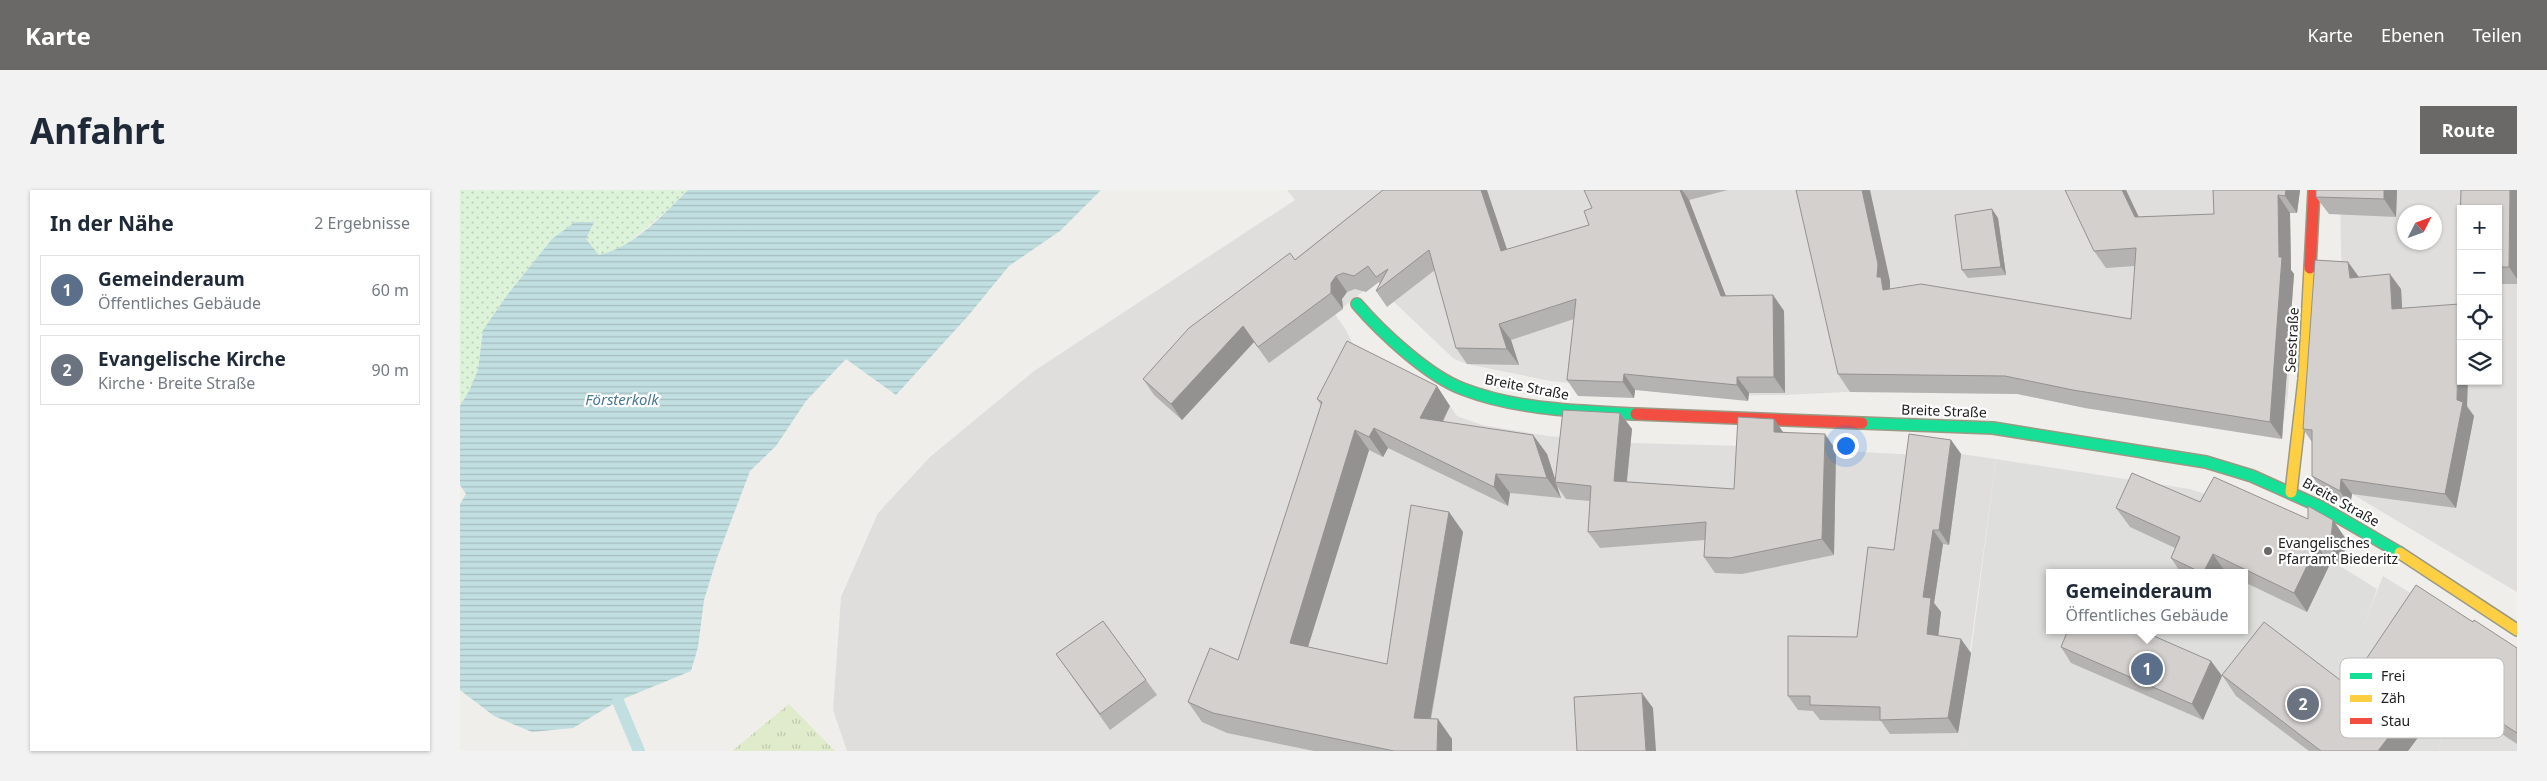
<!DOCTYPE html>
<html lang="de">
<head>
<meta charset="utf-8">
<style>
  body { margin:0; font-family:"Noto Sans",sans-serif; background:#f2f2f3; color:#1f2937 }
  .controls { position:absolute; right:15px; top:15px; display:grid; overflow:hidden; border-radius:0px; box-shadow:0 1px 4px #0004 }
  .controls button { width:45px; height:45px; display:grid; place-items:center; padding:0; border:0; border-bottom:1px solid #e0e1e3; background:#fff; color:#1f2937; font:25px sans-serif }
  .compass { position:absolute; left:1937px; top:15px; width:45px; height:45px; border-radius:50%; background:#fff; box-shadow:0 1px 4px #0004; rotate:48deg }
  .you { position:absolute; left:1385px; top:255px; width:18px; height:18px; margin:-12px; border:4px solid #fff; border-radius:50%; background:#1a73e8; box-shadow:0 0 0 8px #1a73e833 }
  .badge { display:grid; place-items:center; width:32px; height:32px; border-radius:50%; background:#6a6968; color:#fff; font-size:16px; font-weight:700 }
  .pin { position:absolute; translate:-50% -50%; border:2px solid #fff; box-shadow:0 1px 5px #0006 }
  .popup { position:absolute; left:1586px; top:379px; width:202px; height:65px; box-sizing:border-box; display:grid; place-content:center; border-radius:0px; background:#fff; filter:drop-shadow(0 1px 4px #0005); font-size:16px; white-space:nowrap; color:#747a83 }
  .popup b { font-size:19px; color:#1f2937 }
  .popup::after { content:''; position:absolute; left:50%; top:100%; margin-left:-10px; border:10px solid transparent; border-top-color:#fff }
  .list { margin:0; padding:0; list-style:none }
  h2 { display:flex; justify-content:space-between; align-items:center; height:65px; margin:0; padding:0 20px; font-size:21px }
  h2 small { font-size:16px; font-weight:400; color:#747a83 }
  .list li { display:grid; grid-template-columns:32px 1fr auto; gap:15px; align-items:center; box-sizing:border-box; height:70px; margin:0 10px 10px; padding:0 10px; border:1px solid #e0e1e3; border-radius:0px }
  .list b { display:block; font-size:19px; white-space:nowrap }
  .list p { margin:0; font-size:16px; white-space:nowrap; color:#747a83 }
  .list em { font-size:16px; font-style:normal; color:#747a83 }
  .icon { flex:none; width:28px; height:28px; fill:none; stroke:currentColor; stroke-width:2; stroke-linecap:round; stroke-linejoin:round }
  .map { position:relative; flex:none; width:2057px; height:561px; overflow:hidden; border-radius:0px }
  header { display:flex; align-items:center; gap:30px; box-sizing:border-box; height:70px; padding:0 25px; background:#6a6968; color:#fff }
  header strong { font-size:24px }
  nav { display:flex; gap:28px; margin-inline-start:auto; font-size:18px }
  .intro { display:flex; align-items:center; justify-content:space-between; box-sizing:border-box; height:120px; padding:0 30px }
  h1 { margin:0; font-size:35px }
  .button { padding:12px 22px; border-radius:0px; background:#6a6968; color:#fff; font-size:18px; font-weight:700 }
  main { display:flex; gap:30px; padding:0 30px }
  aside { flex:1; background:#fff; border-radius:0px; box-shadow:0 1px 4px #0004 }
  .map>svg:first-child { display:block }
</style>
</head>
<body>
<header>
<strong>Karte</strong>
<nav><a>Karte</a><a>Ebenen</a><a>Teilen</a></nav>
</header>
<div class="intro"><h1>Anfahrt</h1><a class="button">Route</a></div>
<main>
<aside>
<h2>In der Nähe<small>2 Ergebnisse</small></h2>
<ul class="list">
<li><span class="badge" style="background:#5c6f8a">1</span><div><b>Gemeinderaum</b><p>Öffentliches Gebäude</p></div><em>60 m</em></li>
<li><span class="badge" style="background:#6b7280">2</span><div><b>Evangelische Kirche</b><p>Kirche · Breite Straße</p></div><em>90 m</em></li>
</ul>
</aside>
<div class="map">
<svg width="2057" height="561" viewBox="0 0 2057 561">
  <defs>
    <pattern id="grass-tufts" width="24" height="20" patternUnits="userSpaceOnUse" patternTransform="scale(1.25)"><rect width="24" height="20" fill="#e0ebcc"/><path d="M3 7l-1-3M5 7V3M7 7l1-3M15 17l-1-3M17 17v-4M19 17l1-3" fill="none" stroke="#c0c9af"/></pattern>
    <pattern id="park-dots" width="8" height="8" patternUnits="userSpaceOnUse" patternTransform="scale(1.25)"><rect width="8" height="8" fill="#dcf3d9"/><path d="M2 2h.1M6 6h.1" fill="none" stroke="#bcd0ba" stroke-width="1.8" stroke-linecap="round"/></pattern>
    <pattern id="water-rules" width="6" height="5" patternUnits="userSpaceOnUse" patternTransform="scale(1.25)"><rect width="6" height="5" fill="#c1dee0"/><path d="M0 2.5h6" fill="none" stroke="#a6bec0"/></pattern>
  </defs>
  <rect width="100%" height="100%" fill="#f0eeeb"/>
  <g fill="#dfdedc" fill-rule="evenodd">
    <polygon points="827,0 1829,0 1832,128 1828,205 1820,249 1625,218 1559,204 1468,203 1468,198 1325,205 1237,206 1090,191 1007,174 994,169 934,112 917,90 875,124 886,140 901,171 990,216 997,226 1022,235 1088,246 1170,253 1288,256 1458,265 1501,264 1536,269 1503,513 1500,561 387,561 373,520 381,407 418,323 470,267 574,181 835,10"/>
    <path d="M1880,0H2057V402L1892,304L1881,59ZM2001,19H2038V191H2001ZM1944,22H1974V52H1944Z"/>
    <polygon points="1923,386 2057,469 2057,561 1979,561 1983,532 1904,435"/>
  </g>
  <path fill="#dededc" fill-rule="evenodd" d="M1536,269L1730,299L1745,304L1872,371L1917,399L1904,435L1927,455L1976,508L1983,532L1979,561H1500L1501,514L1511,463ZM1590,383H1784V440H1590Z"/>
  <polygon fill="url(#grass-tufts)" points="329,514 375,561 272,561"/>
  <polygon fill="url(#park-dots)" points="0,0 228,0 210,18 160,59 139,65 126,49 134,32 92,49 48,104 23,140 18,180 9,201 0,216"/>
  <path fill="url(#water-rules)" d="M228,0H641L600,41L549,76L508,126L436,205L386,169L346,211L316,256L290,281L257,368L244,410L238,457L231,481L158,511L113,538L72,542L34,526L0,500V314L6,304L0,295V216L9,201L18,180L23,140L48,104L92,49L115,32H134L126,49L139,65C174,57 203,25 228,0Z"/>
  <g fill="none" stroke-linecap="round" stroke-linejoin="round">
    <polyline stroke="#c1dee0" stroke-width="12" points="158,511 179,561"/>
    <g stroke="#9a9983" stroke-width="14">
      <g id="fast">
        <path d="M897,114C921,142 968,186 1003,199C1057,220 1119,221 1176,224"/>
        <polyline points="1402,233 1533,238 1746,272 1792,286 1861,317 1940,363"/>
      </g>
    </g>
    <g stroke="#9a9983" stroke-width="14">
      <g id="slow">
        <polyline points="1831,302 1844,189 1850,78"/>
        <polyline points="1940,363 2057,440"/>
      </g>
    </g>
    <g stroke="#9a9983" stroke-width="14">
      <g id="jam">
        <polyline points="1850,78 1854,0"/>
        <polyline points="1176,224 1402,233"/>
      </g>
    </g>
    <use href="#fast" stroke="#16e098" stroke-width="11"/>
    <use href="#slow" stroke="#ffcf43" stroke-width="11"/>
    <use href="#jam" stroke="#f24e42" stroke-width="11"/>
  </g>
  <g fill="#b5b3b1">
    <polygon points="923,0 1047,60 1129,35 1132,18 1124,0 1268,0 1229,10 1266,106 1313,105 1324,121 1325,203 1289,203 1288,211 1175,200 1174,208 1118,206 1107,190 1114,129 1051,150 1059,175 1007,174 996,158 975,80 927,117 916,101 920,94 919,92 906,102 895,99 887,102 882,109 883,119 809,173 794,152 722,230 694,205 683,189"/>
    <polygon points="1666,0 1679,27 1754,24 1753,0 1840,0 1837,23 1830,23 1831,80 1834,84 1822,249 1625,218 1557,204 1390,202 1378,184 1430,91 1430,99 1671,129 1675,76 1646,78 1634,61"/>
    <polygon points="1856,0 1937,0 1936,27 1869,24 1856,7"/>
    <polygon points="2001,0 2057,0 2057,94 2038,94 2038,19 2001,19 2001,78 1999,76"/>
    <polygon points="1538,28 1546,85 1508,88 1502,80"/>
    <polygon points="1888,72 1899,87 1941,99 1942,118 2014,226 1996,318 1892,304 1890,316 1862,300 1852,286 1852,252 1843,239"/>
    <polygon points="857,209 990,216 983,232 1073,245 1087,264 1095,289 1160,223 1172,239 1167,292 1274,299 1314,229 1323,242 1376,260 1374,365 1282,384 1255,383 1244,367 1245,350 1140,358 1128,342 1130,311 1106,309 1097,296 1101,308 1050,303 1048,316 928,258 923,267 909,260 848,457 927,474 989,322 1003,342 971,529 992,549 992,561 854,561 767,543 742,532 728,512 778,470 861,215"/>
    <polygon points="1491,250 1501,264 1489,355 1483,354 1474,413 1481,422 1478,445 1511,463 1498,543 1430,544 1421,531 1360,530 1353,521 1338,520 1328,506 1397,447 1434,360"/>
    <polygon points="1740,312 1886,349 1883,375 1870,374 1847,422 1784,392 1784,383 1721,383 1711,368 1715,358 1670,337 1656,318"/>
    <polygon points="643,431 697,505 650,540 596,464"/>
    <polygon points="2013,432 2057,458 2057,554 1987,508 1948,561 1849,561 1776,506 1762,485 1888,496"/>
    <polygon points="1601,457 1751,471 1762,486 1743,530 1611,473"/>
  </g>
  <g fill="#949290">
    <polygon points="1021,0 1027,0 1053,77 1041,61"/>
    <polygon points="1220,0 1222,0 1229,10 1272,122 1261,106"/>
    <polygon points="1402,0 1410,0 1430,91 1430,100 1423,100 1417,87"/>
    <polygon points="1662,0 1666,0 1687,45 1675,27"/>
    <polygon points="1826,0 1840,0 1837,23 1825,6"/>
    <polygon points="1924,0 1937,0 1936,27 1924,9"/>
    <polygon points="2050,0 2057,0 2057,89 2049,77"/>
    <polygon points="1818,5 1830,23 1831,80 1834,84 1822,249 1810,232 1819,67"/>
    <polygon points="1532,19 1538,28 1546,85 1541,77"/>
    <polygon points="1888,72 1898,86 1900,103 1890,88"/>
    <polygon points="1930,84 1941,99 1943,134 1932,119"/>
    <polygon points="876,86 887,102 882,109 883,119 871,103 871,93"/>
    <polygon points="1313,105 1324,121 1325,203 1314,187"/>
    <polygon points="1999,114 2001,115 2001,191 2008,191 2007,217 2014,226 1996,318 1985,304 1997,210"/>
    <polygon points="1039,134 1051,150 1059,175 1047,159"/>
    <polygon points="783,136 794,152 722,230 711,214"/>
    <polygon points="1164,184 1175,200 1174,208 1163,192"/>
    <polygon points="1277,187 1289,203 1288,211 1277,195"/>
    <polygon points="977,196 990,216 974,248 960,228"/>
    <polygon points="1160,223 1172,239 1165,307 1154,291"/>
    <polygon points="1314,229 1325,245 1314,242"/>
    <polygon points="914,238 928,258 923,267 909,247"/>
    <polygon points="895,240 909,260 843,473 830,453"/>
    <polygon points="1365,244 1376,260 1374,365 1362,349"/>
    <polygon points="1073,245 1087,264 1096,292 1095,292 1097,296 1101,308 1087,288"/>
    <polygon points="1491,250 1501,264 1489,355 1479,340"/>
    <polygon points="1036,284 1050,303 1048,316 1034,297"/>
    <polygon points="1881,289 1892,304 1890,316 1880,301"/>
    <polygon points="989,322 1003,342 967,548 954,528"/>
    <polygon points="1873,330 1886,349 1883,375 1870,356"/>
    <polygon points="1473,340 1483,354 1474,413 1481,422 1477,458 1467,444 1463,407"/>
    <polygon points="1857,355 1870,374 1847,422 1834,403"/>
    <polygon points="1753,364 1766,383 1743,383"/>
    <polygon points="1501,449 1511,463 1498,543 1488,528"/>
    <polygon points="1751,471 1762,486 1743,530 1732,514"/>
    <polygon points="1973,488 1987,508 1948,561 1918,561"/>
    <polygon points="1182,503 1193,518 1196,561 1186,561"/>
    <polygon points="978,529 992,549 992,561 977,561"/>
  </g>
  <g fill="#d3d0ce" stroke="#949290">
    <polygon points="923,0 1021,0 1041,61 1129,35 1124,21 1132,18 1124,0 1220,0 1261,106 1313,105 1314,187 1277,187 1277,195 1164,184 1163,192 1107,190 1116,109 1039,134 1047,159 996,158 969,60 916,101 928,79 916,87 908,76 894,86 883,83 876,86 871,93 871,103 798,157 783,136 711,214 683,189 729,138 830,63 835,70"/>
    <polygon points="1336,0 1402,0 1418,74 1417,87 1421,87 1423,100 1461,94 1671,129 1676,58 1634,61 1605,0 1662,0 1675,27 1754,24 1753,0 1826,0 1825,6 1818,5 1819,67 1822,67 1810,232 1613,200 1545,186 1378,184"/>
    <polygon points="1856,0 1924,0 1924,9 1856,7"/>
    <polygon points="2001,0 2050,0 2049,77 2038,77 2038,19 2001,19 2001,76 1999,76"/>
    <polygon points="1532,19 1541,77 1502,80 1495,25"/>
    <polygon points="1855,70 1888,72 1890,88 1930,84 1932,119 1999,114 1997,210 2003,212 1985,304 1881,289 1880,301 1852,286 1852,240 1843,239"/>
    <polygon points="887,151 977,196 960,228 1073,245 1087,288 1036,284 1034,297 914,238 909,247 895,240 830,453 927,474 951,315 989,322 954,528 978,529 977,561 934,561 753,523 728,512 750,458 778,470 862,212 857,209"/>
    <polygon points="1103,220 1160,223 1154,291 1274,299 1278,227 1314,229 1314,242 1365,244 1362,349 1270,368 1244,367 1246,332 1128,342 1131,296 1095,292"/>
    <polygon points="1449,244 1491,250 1479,340 1473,340 1463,407 1471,408 1467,444 1501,449 1488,528 1420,530 1420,517 1350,515 1350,506 1328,506 1328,446 1397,447 1408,357 1434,360"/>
    <polygon points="1672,283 1740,312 1754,287 1848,329 1848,316 1873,330 1870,356 1857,355 1834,403 1753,364 1743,383 1742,383 1711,368 1720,347 1656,318"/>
    <polygon points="1956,395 2013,432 2014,430 2057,458 2057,543 1973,488 1918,561 1861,561 1762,485 1804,432 1888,496"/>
    <polygon points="643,431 686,490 640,524 596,464"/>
    <polygon points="1608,440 1680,440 1751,471 1732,514 1601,457"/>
    <polygon points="1182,503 1186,561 1117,561 1114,507"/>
  </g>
  <circle fill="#6a6968" stroke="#fff" stroke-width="2" cx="1808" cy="361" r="5"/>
  <g text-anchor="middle" stroke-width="4.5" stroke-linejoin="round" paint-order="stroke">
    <g font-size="14" fill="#222" stroke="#fff">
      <text transform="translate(1832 150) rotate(-87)" y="5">Seestraße</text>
      <text transform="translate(1067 197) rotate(11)" y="5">Breite Straße</text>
      <text transform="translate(1484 221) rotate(2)" y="5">Breite Straße</text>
      <text transform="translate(1881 312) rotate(29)" y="5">Breite Straße</text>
    </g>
    <g font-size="14" fill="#222" stroke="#fff" text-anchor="start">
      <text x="1818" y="358">Evangelisches<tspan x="1818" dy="16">Pfarramt Biederitz</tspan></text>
    </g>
    <g font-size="15" font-style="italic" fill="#487896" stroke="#fff">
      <text x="162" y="215">Försterkolk</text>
    </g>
  </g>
  <rect x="1880" y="468" width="164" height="80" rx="8" fill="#fff" stroke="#bdbdbd" stroke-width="1"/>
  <rect x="1890" y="483" width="22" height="6" fill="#16e098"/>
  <rect x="1890" y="505" width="22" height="7" fill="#ffcf43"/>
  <rect x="1890" y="528" width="22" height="6" fill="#f24e42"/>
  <g font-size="14" fill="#222">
    <text x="1921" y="491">Frei</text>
    <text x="1921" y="513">Zäh</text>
    <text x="1921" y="536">Stau</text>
  </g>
</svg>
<div class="controls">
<button>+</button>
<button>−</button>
<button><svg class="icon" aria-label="locate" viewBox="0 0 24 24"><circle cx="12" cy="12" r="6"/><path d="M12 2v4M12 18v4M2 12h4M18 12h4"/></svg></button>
<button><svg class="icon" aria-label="layers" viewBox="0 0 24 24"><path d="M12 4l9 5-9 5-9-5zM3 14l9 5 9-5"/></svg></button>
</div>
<svg class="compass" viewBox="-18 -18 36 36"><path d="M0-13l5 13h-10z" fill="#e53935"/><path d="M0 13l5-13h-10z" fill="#747a83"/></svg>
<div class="you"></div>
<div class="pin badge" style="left:1687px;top:479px;background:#5c6f8a">1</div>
<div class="popup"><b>Gemeinderaum</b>Öffentliches Gebäude</div>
<div class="pin badge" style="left:1843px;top:514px;background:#6b7280">2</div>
</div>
</main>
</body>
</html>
